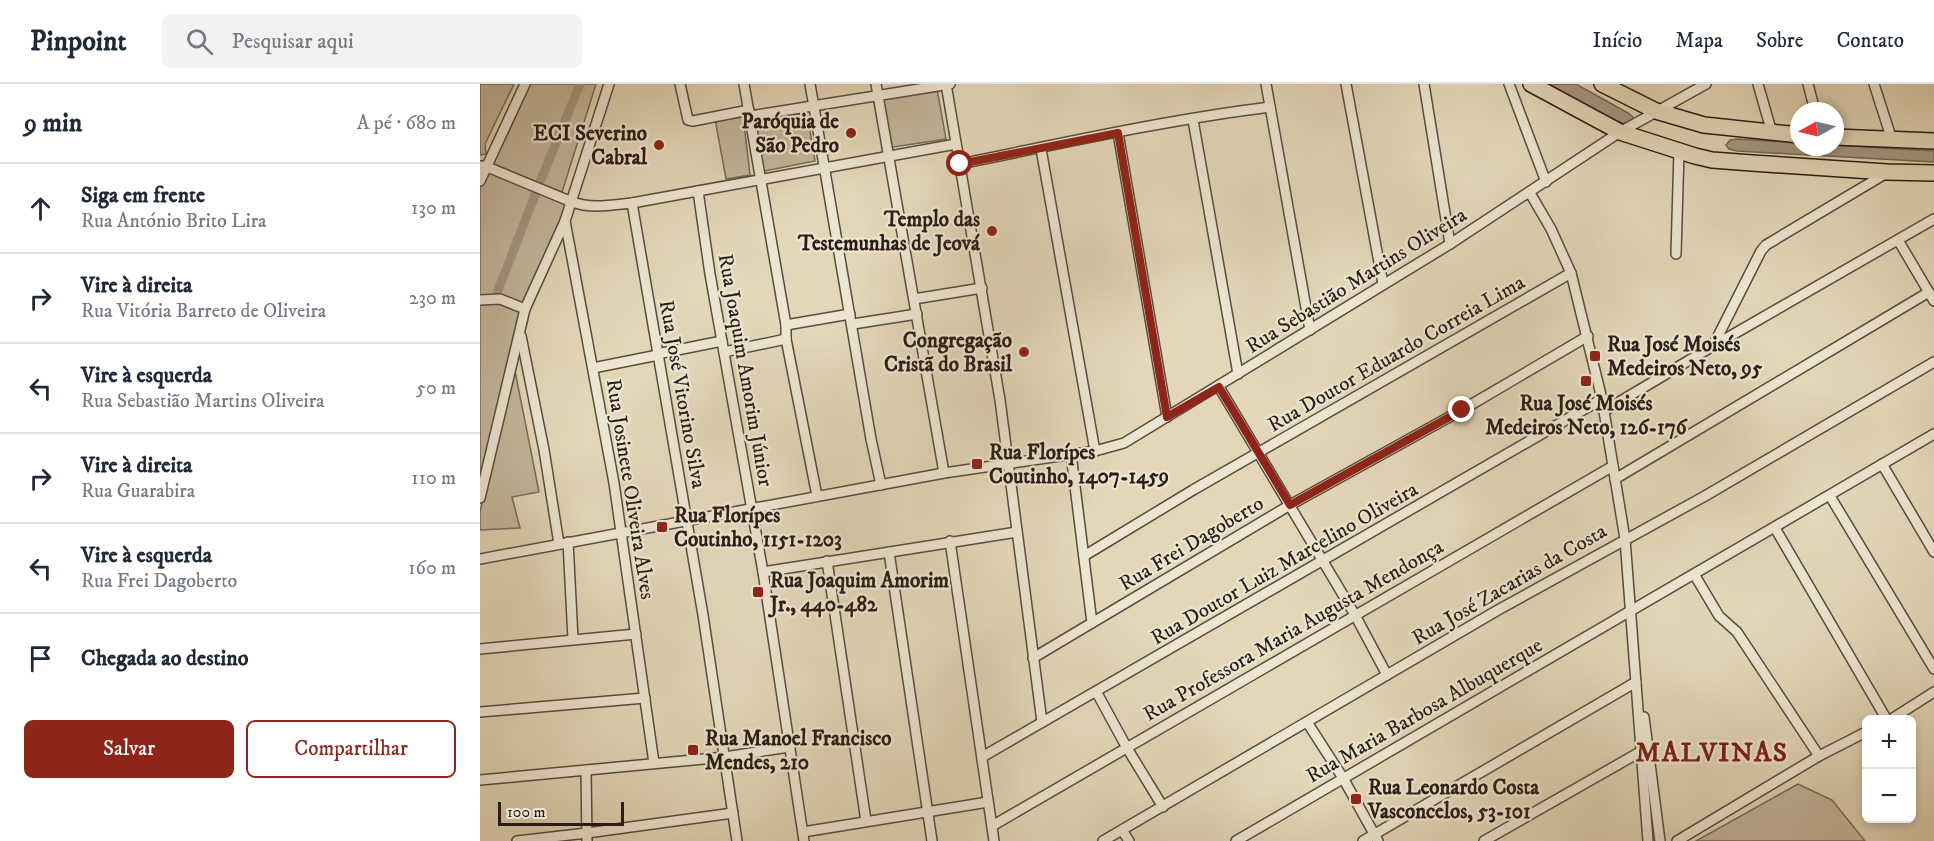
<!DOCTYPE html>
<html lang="pt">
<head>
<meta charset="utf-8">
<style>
  body { margin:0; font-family:"IM FELL DW Pica",serif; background:#f2f2f3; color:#1f2937 }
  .controls { position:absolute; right:18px; bottom:18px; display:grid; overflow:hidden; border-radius:9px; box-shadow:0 3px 9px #0003 }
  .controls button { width:54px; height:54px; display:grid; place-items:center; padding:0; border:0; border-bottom:2px solid #e0e1e3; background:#fff; color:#1f2937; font:30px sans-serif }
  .compass { position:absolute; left:1310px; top:18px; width:54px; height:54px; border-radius:50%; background:#fff; box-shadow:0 3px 9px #0003; rotate:262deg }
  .scale { position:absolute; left:18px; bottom:15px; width:126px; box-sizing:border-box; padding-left:6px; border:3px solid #2b1d16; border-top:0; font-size:16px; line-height:21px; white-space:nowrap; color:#2b1d16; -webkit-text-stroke:4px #ede5d1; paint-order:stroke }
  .stop { position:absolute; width:18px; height:18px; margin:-14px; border:4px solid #8f2418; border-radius:50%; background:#fff }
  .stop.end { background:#8f2418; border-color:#fff; box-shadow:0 2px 6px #0008 }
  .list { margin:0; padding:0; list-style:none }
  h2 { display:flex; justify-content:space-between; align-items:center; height:78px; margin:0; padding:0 24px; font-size:26px }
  h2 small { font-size:20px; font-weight:400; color:#747a83 }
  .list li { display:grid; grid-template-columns:39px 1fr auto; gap:18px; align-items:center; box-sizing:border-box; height:90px; padding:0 24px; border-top:2px solid #e0e1e3 }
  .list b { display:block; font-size:22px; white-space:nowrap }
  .list p { margin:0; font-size:20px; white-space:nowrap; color:#747a83 }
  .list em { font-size:20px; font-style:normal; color:#747a83 }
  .actions { display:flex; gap:12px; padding:18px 24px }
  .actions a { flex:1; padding:14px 0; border:2px solid #8f2418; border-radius:9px; text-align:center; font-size:21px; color:#8f2418 }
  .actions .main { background:#8f2418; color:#fff }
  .icon { flex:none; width:33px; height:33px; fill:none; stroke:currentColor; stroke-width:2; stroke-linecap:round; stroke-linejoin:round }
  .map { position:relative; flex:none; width:1454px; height:757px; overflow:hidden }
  header { display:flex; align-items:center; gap:36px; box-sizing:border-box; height:84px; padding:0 30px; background:#fff; border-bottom:2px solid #e0e1e3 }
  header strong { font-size:28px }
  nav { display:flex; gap:33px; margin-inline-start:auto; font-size:21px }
  .search { width:420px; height:54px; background:#f2f2f3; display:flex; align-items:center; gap:15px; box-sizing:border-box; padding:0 21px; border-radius:9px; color:#747a83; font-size:22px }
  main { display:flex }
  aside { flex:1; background:#fff }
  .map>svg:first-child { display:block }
</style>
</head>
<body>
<header>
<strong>Pinpoint</strong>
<div class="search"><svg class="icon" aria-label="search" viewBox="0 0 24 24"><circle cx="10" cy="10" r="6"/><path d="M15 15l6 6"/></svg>Pesquisar aqui</div>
<nav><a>Início</a><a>Mapa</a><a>Sobre</a><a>Contato</a></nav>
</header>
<main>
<aside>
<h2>9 min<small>A pé · 680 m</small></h2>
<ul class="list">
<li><svg class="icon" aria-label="ahead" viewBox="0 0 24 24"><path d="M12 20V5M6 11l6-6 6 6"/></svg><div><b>Siga em frente</b><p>Rua António Brito Lira</p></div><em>130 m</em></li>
<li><svg class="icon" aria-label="right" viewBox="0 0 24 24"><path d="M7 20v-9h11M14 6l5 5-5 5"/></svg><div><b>Vire à direita</b><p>Rua Vitória Barreto de Oliveira</p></div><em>230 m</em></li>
<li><svg class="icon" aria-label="left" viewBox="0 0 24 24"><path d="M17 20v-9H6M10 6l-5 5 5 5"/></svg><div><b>Vire à esquerda</b><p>Rua Sebastião Martins Oliveira</p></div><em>50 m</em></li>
<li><svg class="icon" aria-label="right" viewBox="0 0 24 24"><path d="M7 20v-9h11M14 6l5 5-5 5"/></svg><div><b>Vire à direita</b><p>Rua Guarabira</p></div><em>110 m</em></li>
<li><svg class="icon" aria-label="left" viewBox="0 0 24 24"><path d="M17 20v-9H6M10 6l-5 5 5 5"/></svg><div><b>Vire à esquerda</b><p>Rua Frei Dagoberto</p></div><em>160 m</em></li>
<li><svg class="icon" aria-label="arrive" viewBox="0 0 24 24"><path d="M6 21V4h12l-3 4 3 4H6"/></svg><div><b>Chegada ao destino</b></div></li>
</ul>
<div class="actions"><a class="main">Salvar</a><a>Compartilhar</a></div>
</aside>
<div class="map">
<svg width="1454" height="757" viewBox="0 0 1454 757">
  <rect width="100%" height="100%" fill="#e3d7b8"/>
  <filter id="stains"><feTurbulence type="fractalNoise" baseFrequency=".00333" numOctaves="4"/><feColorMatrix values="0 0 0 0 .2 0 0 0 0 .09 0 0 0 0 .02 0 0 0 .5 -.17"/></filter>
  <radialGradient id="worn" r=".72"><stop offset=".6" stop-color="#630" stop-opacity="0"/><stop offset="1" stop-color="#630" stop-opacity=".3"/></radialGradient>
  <g fill="#c4b79c" stroke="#786a59" stroke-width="1.5">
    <polygon points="0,0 34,0 5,60 6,70 0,71"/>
    <polygon points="50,0 116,0 82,108 11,80"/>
    <polygon points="457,5 466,55 407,64 399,14"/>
    <polygon points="327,29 335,77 279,88 269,36"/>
    <polygon points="263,31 270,91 246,95 235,35"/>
    <polygon points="4,84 89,120 86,141 39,250 0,406 0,93"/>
    <polygon points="34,282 59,408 32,413 40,444 0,446 0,428"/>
    <polygon points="1318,700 1352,716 1385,757 1216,757"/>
  </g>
  <g fill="#a49881" stroke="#746756" stroke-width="1.5">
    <polygon points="1069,0 1096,0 1148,29 1152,32 1155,38 1148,41 1134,36"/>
    <polygon points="1258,55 1319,59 1319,63 1355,63 1355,61 1454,67 1454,78 1257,67 1249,65 1246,61 1250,56"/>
  </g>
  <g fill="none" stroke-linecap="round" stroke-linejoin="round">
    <g stroke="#a49881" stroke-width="9">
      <polyline points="60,98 100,0"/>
      <polyline points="15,214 55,111"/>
    </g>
    <g stroke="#594c3e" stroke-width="12">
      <g id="minor">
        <polyline points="200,0 208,36 213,37 269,26"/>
        <polyline points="264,0 306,241 306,255 337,412"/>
        <polyline points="330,0 391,355 401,401"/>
        <polyline points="396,0 464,389"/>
        <polyline points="466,0 520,316 562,638"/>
        <polyline points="786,0 830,246"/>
        <polyline points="866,0 903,200"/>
        <polyline points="944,0 970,160"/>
        <polyline points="1029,0 1066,98"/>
        <polyline points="1278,0 1292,49"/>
        <polyline points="1328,0 1335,27"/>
        <polyline points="1394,0 1412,56"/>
        <polyline points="270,32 470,0"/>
        <polyline points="713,36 758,290"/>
        <polyline points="638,49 687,333"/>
        <polyline points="561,65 615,367"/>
        <path d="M480,80C583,59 686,36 790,23"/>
        <path d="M0,82H5L92,118C112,125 131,121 152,119L476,60"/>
        <polyline points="0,97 45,0"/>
        <polyline points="218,107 230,190 283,488 324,757"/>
        <polyline points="1050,109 1071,145 1091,189 1122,315 1145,455 1168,757"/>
        <polyline points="152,119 223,531 257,757"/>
        <polyline points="85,137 134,399 174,679"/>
        <polyline points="1418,156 1454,217"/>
        <polyline points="1196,170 1199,67"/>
        <polyline points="434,215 502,204"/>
        <polyline points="0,216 20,215 45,225"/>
        <polyline points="373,240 437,230"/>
        <polyline points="306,241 370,230"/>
        <polyline points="41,252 64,366 79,460"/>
        <polyline points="1233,262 1281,167 1286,161 1405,90"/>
        <polyline points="244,268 306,255"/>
        <polyline points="177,270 242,257"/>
        <polyline points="113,284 178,271"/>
        <polyline points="739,303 875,531 907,591"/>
        <polyline points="1124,327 1233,262 1454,135"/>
        <polyline points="591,370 612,539"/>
        <polyline points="1402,380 1454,468"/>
        <polyline points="1135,395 1449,208"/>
        <polyline points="1350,412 1454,585"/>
        <polyline points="0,414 45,225 85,137 129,0"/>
        <polyline points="1295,444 1407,636"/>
        <polyline points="470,457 514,757"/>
        <polyline points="88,458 93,555"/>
        <polyline points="409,468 452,757"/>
        <polyline points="604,472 713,406 1091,189"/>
        <polyline points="0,475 464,389 615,367 644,359 970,160 1140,48 1226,0"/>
        <polyline points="347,477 386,737"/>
        <polyline points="283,488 537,448"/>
        <polyline points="1214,490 1239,532 1257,548 1339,672"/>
        <polyline points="0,565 156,550"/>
        <polyline points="553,574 810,421 982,326 1108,252"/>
        <polyline points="617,609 647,664 683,723"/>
        <polyline points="0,628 165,614"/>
        <polyline points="1164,633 1180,757"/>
        <polyline points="1410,636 1454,608"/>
        <polyline points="827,638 863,694 898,757"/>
        <path d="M502,673C709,554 916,435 1122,315"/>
        <polyline points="106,686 107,757"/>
        <polyline points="0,696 245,673 309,663"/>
        <polyline points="512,742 1133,382"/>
        <polyline points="642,746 649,757"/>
        <polyline points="323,748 508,718"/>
        <polyline points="37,757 107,749 253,729"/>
        <polyline points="623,757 1018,526 1225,412 1454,278"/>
        <polyline points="756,757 1454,350"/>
        <polyline points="883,757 1156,598"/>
        <polyline points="1004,757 1160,668"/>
        <polyline points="1197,757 1339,672 1386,648"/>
      </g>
    </g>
    <g stroke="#2b1d16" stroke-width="18">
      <g id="primary">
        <polyline points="1051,0 1140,48 1215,72 1232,76 1272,79 1407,88 1454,89"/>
        <polyline points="1122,0 1176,27 1224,41 1319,51"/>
        <polyline points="1355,53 1454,57"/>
      </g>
    </g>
    <use href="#minor" stroke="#ede5d1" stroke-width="9"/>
    <use href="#primary" stroke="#e3d7b8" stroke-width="15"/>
  </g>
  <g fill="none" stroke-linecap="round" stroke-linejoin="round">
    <polyline stroke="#8f2418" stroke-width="8" points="480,80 638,49 687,333 739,303 810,421 982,326"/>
  </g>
  <g fill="#8f2418" stroke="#ede5d1" stroke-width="2">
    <circle cx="371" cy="49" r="6"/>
    <circle cx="179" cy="61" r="6"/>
    <circle cx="512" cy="147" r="6"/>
    <circle cx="544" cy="268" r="6"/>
    <rect x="1109" y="266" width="12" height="12" rx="3"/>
    <rect x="1100" y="291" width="12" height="12" rx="3"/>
    <rect x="491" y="374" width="12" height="12" rx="3"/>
    <rect x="176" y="437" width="12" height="12" rx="3"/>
    <rect x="272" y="502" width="12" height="12" rx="3"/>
    <rect x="207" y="660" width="12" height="12" rx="3"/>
    <rect x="870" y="709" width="12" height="12" rx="3"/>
  </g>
  <g text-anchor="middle" stroke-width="4.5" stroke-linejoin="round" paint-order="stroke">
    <g font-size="21" font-weight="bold" fill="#2b1d16" stroke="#ede5d1" text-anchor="start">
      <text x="359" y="44" text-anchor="end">Paróquia de<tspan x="359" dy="24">São Pedro</tspan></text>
      <text x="167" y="56" text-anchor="end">ECI Severino<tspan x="167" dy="24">Cabral</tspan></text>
      <text x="500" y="142" text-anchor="end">Templo das<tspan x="500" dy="24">Testemunhas de Jeová</tspan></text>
      <text x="532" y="263" text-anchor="end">Congregação<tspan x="532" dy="24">Cristã do Brasil</tspan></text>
      <text x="1127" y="267">Rua José Moisés<tspan x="1127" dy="24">Medeiros Neto, 95</tspan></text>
      <text x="1106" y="326" text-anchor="middle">Rua José Moisés<tspan x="1106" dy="24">Medeiros Neto, 126-176</tspan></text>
      <text x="509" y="375">Rua Florípes<tspan x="509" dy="24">Coutinho, 1407-1459</tspan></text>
      <text x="194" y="438">Rua Florípes<tspan x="194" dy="24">Coutinho, 1151-1203</tspan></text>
      <text x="290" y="503">Rua Joaquim Amorim<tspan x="290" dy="24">Jr., 440-482</tspan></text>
      <text x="225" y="661">Rua Manoel Francisco<tspan x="225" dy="24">Mendes, 210</tspan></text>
      <text x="888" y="710">Rua Leonardo Costa<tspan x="888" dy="24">Vasconcelos, 53-101</tspan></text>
    </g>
    <g font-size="21" fill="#2b1d16" stroke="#ede5d1">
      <text transform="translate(876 196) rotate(-32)" y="7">Rua Sebastião Martins Oliveira</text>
      <text transform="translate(916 269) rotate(-30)" y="7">Rua Doutor Eduardo Correia Lima</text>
      <text transform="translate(266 286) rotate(80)" y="7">Rua Joaquim Amorim Júnior</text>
      <text transform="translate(203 310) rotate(80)" y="7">Rua José Vitorino Silva</text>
      <text transform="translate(151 405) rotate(81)" y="7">Rua Josinete Oliveira Alves</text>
      <text transform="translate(711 459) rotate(-31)" y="7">Rua Frei Dagoberto</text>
      <text transform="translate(804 479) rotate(-30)" y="7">Rua Doutor Luiz Marcelino Oliveira</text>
      <text transform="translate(1029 500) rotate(-30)" y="7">Rua José Zacarias da Costa</text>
      <text transform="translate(813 546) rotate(-30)" y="7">Rua Professora Maria Augusta Mendonça</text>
      <text transform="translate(944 626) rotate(-30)" y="7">Rua Maria Barbosa Albuquerque</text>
    </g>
    <g font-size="27" font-weight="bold" letter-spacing="1.5" fill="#7a1f14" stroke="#ede5d1">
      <text x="1232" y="677">MALVINAS</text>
    </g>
  </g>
  <rect width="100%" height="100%" filter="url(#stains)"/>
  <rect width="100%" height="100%" fill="url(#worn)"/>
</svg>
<div class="controls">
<button>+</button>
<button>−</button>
</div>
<svg class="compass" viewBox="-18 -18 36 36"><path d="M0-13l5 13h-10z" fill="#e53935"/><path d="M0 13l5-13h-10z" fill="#747a83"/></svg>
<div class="scale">100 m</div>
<div class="stop" style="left:480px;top:80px"></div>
<div class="stop end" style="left:982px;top:326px"></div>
</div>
</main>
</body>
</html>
